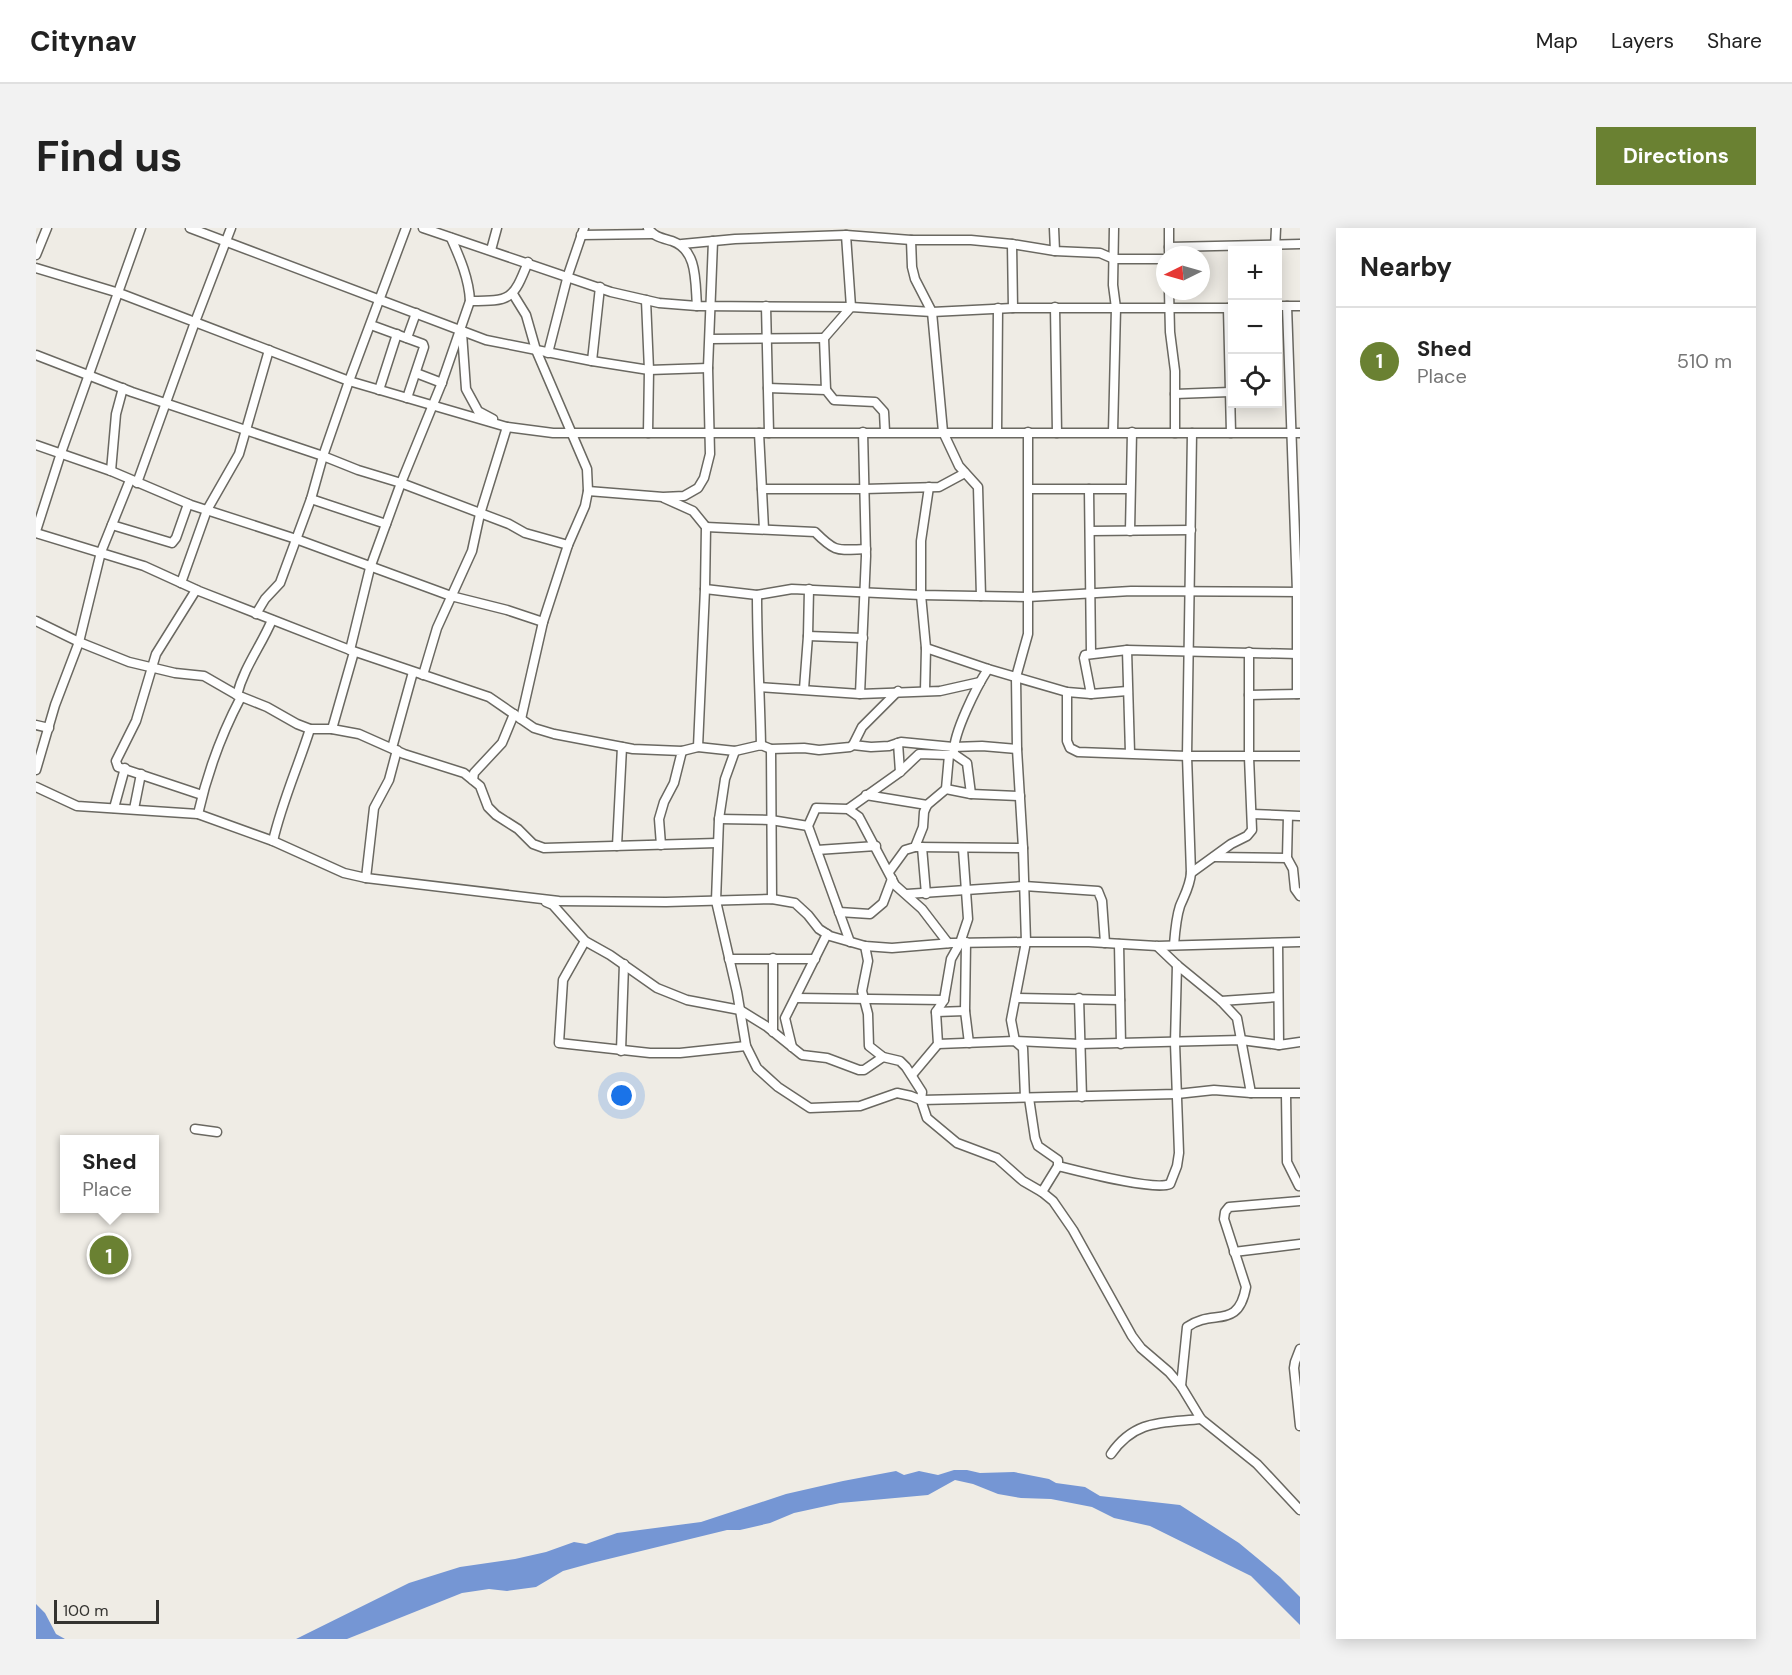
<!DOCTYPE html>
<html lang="en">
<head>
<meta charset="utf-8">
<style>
  body { margin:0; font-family:"DM Sans",sans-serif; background:#f2f2f2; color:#222 }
  .controls { position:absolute; right:18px; top:18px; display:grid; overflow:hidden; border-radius:0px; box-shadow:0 3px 15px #0003 }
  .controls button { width:54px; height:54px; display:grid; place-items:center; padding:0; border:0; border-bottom:2px solid #e0e0e0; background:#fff; color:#222; font:30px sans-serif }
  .compass { position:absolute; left:1120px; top:18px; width:54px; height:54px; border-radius:50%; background:#fff; box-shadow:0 3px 15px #0003; rotate:265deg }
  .scale { position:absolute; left:18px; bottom:15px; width:105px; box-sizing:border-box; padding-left:6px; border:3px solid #343330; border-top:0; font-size:16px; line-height:21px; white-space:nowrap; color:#343330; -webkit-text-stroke:4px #efece5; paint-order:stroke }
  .you { position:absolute; left:586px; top:868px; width:21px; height:21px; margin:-15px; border:4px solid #fff; border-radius:50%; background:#1a73e8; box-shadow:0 0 0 9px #1a73e833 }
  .badge { display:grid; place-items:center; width:39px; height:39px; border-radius:50%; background:#6a8132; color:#fff; font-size:20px; font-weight:700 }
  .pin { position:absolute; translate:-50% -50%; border:3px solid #fff; box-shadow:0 2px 6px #0006 }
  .popup { position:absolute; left:24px; top:907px; width:99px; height:78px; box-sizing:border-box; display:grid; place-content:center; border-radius:0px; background:#fff; filter:drop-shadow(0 2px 4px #0005); font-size:20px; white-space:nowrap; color:#767676 }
  .popup b { font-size:22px; color:#222 }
  .popup::after { content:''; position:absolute; left:50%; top:100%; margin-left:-12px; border:12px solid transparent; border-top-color:#fff }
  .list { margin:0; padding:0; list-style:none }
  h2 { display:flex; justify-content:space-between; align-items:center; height:78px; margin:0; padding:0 24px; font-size:26px }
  h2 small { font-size:20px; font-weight:400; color:#767676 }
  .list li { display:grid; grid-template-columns:39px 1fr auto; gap:18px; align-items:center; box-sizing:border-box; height:108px; padding:0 24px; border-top:2px solid #e0e0e0 }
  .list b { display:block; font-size:22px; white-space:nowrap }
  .list p { margin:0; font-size:20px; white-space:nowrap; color:#767676 }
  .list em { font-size:20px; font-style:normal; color:#767676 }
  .icon { flex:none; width:33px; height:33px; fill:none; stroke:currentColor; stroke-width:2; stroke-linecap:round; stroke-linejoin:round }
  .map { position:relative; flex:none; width:1264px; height:1411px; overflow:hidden; border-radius:0px }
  header { display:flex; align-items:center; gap:36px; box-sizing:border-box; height:84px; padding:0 30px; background:#fff; border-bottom:2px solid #e0e0e0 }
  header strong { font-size:28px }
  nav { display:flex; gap:33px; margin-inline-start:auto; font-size:21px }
  .intro { display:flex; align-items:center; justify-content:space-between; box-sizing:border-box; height:144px; padding:0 36px }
  h1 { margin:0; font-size:42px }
  .button { padding:15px 27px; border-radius:0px; background:#6a8132; color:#fff; font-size:21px; font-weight:700 }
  main { display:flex; gap:36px; padding:0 36px }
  aside { flex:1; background:#fff; border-radius:0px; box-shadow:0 3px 15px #0003 }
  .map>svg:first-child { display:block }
</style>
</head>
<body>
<header>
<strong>Citynav</strong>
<nav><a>Map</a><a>Layers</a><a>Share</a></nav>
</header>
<div class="intro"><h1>Find us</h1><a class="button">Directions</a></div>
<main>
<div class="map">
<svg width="1264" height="1411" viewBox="0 0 1264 1411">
  <rect width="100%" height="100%" fill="#efece5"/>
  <g fill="#7596d4">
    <polygon points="918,1242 931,1242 944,1245 978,1244 1013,1251 1020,1255 1049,1259 1064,1268 1144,1277 1203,1315 1244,1349 1264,1369 1264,1397 1215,1348 1114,1298 1078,1290 1056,1279 1015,1271 985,1270 962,1266 937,1256 919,1252 892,1267 804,1275 758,1285 734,1295 704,1302 691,1302 556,1335 527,1343 500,1359 471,1363 453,1361 426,1365 311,1411 260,1411 373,1355 424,1339 479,1331 510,1324 538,1314 550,1316 581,1305 665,1294 750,1266 807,1253 860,1243 868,1247 883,1243 902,1247"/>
    <polygon points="0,1376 9,1385 20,1406 29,1411 0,1411"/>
  </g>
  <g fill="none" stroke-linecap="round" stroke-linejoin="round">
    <g stroke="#6a6861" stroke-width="11">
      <g id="minor">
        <polyline points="154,0 450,112 556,133 613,142 672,140"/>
        <polyline points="387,0 575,64 623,75 661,78 815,79 810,7"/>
        <path d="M612,0C618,9 626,10 636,13C662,22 659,54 661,78"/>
        <polyline points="1018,0 1019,23"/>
        <polyline points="1133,0 1133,24"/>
        <polyline points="545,7 616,6"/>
        <polyline points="875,12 876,39 879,51 896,84 907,204 923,238 942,259 945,368"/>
        <polyline points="646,16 699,11 810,7 875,12 935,12 976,16 1019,23 1064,25 1078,31 1129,31"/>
        <polyline points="976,16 977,80"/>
        <polyline points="1133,19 1264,16"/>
        <polyline points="455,22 461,0"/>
        <polyline points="1239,22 1240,0"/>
        <polyline points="0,27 11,0"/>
        <polyline points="0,40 83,65 313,153 471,199 517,205 1264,205"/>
        <polyline points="1133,63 1134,104 1139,143 1139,205"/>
        <polyline points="477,66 490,87 500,122 551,241 552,263 549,278 532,317 507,394 485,491"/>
        <polyline points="610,72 613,142 612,205"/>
        <path d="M434,73C475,73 477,72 492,34"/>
        <polyline points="730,78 733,205"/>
        <polyline points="1242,78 1264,78"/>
        <polyline points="1251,78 1261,364 1261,466"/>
        <polyline points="1019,79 1021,205"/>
        <polyline points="1192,80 1195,205"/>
        <polyline points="335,97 387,116 388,119 371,170"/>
        <polyline points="426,105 430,161 442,183 457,191"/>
        <polyline points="371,110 380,85"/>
        <polyline points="674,111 788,110"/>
        <polyline points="512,125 532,47 548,0"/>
        <polyline points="0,127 96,164 287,228 322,242 365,255 473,296 489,305 532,317"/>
        <polyline points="556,133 564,59"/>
        <polyline points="380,145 406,155"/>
        <polyline points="732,160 790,162 798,172 839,174 848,184 849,204"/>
        <polyline points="343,162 361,106"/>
        <polyline points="790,162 788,110 815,79 896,84 977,80 1196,80"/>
        <polyline points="1139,166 1194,164"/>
        <polyline points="961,204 962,80"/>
        <polyline points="1077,204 1080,80 1077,57 1078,0"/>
        <polyline points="723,205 728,301"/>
        <polyline points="0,217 75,243 155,277 260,311 415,368 471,382 507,394"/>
        <polyline points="75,243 80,186 87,160"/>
        <polyline points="101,255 159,94 195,0"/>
        <polyline points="726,261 828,261 903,259 929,245"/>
        <polyline points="993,261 1094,261"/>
        <polyline points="1053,261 1055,425"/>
        <polyline points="552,263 627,269 648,268 662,260 668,250 674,226 672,140 677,13"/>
        <polyline points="628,270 657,283 670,299 669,361 662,519 646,523"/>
        <polyline points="275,271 350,296"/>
        <polyline points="76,297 136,315 140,310 152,276"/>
        <path d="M670,299L779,304C800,325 801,322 830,321"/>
        <polyline points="0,303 25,225 105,0"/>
        <polyline points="1054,303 1155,302"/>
        <polyline points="1094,303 1096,204"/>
        <polyline points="0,305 108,338 163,363 314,422 453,469 498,500 518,506 597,521 646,523 638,555 628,574 623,591 625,617"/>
        <polyline points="145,355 171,282 203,226 233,122"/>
        <polyline points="669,361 721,367 756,361 885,367 992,369 1095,363 1264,364"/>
        <polyline points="160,362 120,426 100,493 80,533 82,539 166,567"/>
        <path d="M721,367C721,417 724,467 725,517"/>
        <polyline points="220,386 229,371 244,355 275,271 287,228 313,153 370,0"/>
        <polyline points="0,393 43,414 93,434 139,445 168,448 201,467 231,479 261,496 274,501 296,501 323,506 368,526 428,545 444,558 452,579 460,587 482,601 497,616 508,620 681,615"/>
        <polyline points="772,408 827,410"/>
        <polyline points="890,420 952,441 1031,464 1055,466 1091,463"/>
        <path d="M314,422L334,340L365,255L405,157L434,73C433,51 424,30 415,10"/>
        <polyline points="1091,422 1094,525"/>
        <polyline points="387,447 401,400 436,323 444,286 471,199"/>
        <polyline points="724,459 824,466 904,463 944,454"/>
        <polyline points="768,461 772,408 773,361"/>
        <polyline points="889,463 890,420 885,367 885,313 893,259"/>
        <polyline points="1031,464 1031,513 1034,520 1042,524 1151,528 1264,528"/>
        <polyline points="824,466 830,328 827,204"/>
        <polyline points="1055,466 1048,430 1049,427 1091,422 1262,426"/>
        <path d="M201,467C208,439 225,418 236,392"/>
        <polyline points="1213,467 1264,466"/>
        <polyline points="0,497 13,500"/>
        <polyline points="296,501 318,424"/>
        <polyline points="862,515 864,544"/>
        <polyline points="817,517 826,499 862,463"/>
        <polyline points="662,519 699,523 725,517 735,521 768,520 783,522 814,519 817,517 835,519 853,518 865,514 917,519 946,518 981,521"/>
        <polyline points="356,520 377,444"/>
        <polyline points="735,521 736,671"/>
        <polyline points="699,523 689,551 683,591 680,673 701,764 710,818 721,840 742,859 774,880 824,878 861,865 875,868 885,872 1141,866 1178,862 1215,865 1264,865"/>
        <polyline points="918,526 931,535 935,566"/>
        <polyline points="0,542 19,477 43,414 65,324 94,252"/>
        <polyline points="437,552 438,545 466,515 478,486"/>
        <polyline points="0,559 41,578 162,586 237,613 308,645 330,650 523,673 630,674 736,671 759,675 772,687 783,701 794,708 829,718 856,720 916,715 990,714 1053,714 1121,718 1264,714"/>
        <polyline points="910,561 935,566 984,568"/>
        <polyline points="830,567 891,577"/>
        <polyline points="78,580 89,540"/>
        <polyline points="98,581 105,546"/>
        <polyline points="812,581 864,544 883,526 913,527"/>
        <path d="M162,586C171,546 186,505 205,469"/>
        <polyline points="1216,586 1264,588"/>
        <polyline points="1252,588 1251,630 1257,641 1259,661 1264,668"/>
        <polyline points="683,591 735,592 772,598"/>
        <path d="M237,613C246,574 262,539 274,501"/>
        <polyline points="581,618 586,519"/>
        <polyline points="879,619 987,620"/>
        <polyline points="886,619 890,666"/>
        <polyline points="781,622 840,618"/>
        <polyline points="1178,629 1251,630"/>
        <path d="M853,644L869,622L879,619L887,599L888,584L891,577L910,561L913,527L918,526C916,507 941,458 952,441"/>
        <polyline points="1155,645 1195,616 1211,608 1216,602 1213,529 1213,424"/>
        <polyline points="330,650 338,580 353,552 361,522"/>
        <polyline points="871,666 988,658 1062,663 1066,673 1069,715"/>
        <polyline points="510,674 517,677 549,713 574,727 621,760 651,772 704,782 730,798 766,827 791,830 823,842 828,842 847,829"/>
        <polyline points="803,684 834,686 847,675 856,651"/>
        <polyline points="549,713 527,752 523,815 614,825 644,825 710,818"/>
        <polyline points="814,714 772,598 780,580 812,581 823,589 859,657 886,681 912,715"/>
        <polyline points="930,714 929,783 933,815"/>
        <polyline points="1242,715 1243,817"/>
        <polyline points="1083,716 1085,816"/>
        <path d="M1138,717C1139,704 1140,690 1144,678C1149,666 1154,658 1155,645L1151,528L1156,205"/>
        <polyline points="829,718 832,733 826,763 832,786 833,818 847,829 864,833 870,839 886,864 885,872 891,890 921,915 961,930 987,953 1006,964 1017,973 1037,1002 1096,1108 1105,1120 1133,1144 1145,1158 1165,1191 1221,1236 1264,1282"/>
        <polyline points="1121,718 1141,737 1185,773 1201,790 1215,865"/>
        <polyline points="693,731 779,731"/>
        <polyline points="760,770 908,772"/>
        <polyline points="981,770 1084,772"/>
        <polyline points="1043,770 1046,869"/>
        <polyline points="1185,773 1242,769"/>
        <polyline points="900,784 929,783"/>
        <polyline points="737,804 737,730"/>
        <polyline points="902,816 979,813 1044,816 1205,812 1243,817 1264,814"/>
        <polyline points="756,819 749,790 791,706"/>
        <polyline points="585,823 588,736"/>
        <polyline points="876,847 902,816 900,784 908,772 915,731 924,715 932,691 927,621"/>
        <polyline points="1250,866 1251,934 1263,958"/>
        <polyline points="989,869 987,820 979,813 975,792 990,714 987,620 981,521 980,449 992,406 992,204"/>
        <polyline points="993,870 999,910 1002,918 1022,932 1022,938 1006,964"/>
        <polyline points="159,901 181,904"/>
        <path d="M1022,938C1042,943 1118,963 1134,956L1141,938L1143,925L1139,815L1141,737"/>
        <polyline points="1198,1024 1264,1016"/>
        <polyline points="1264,1121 1259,1134 1258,1140 1264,1198"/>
        <path d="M1145,1158L1151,1099C1177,1080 1202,1103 1210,1059L1188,991L1189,984L1193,979L1264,973"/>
        <path d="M1075,1226C1099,1191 1127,1195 1165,1191"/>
      </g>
    </g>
    <use href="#minor" stroke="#fff" stroke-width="8"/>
  </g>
</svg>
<div class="controls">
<button>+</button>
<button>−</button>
<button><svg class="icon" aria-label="locate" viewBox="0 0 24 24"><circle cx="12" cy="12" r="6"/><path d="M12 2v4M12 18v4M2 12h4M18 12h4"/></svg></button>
</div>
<svg class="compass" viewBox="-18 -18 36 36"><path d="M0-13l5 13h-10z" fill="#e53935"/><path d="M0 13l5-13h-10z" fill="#767676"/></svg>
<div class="scale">100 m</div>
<div class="you"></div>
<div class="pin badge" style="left:73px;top:1027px">1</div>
<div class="popup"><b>Shed</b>Place</div>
</div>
<aside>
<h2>Nearby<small></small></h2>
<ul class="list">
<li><span class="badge">1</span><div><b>Shed</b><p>Place</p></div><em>510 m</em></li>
</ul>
</aside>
</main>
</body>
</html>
